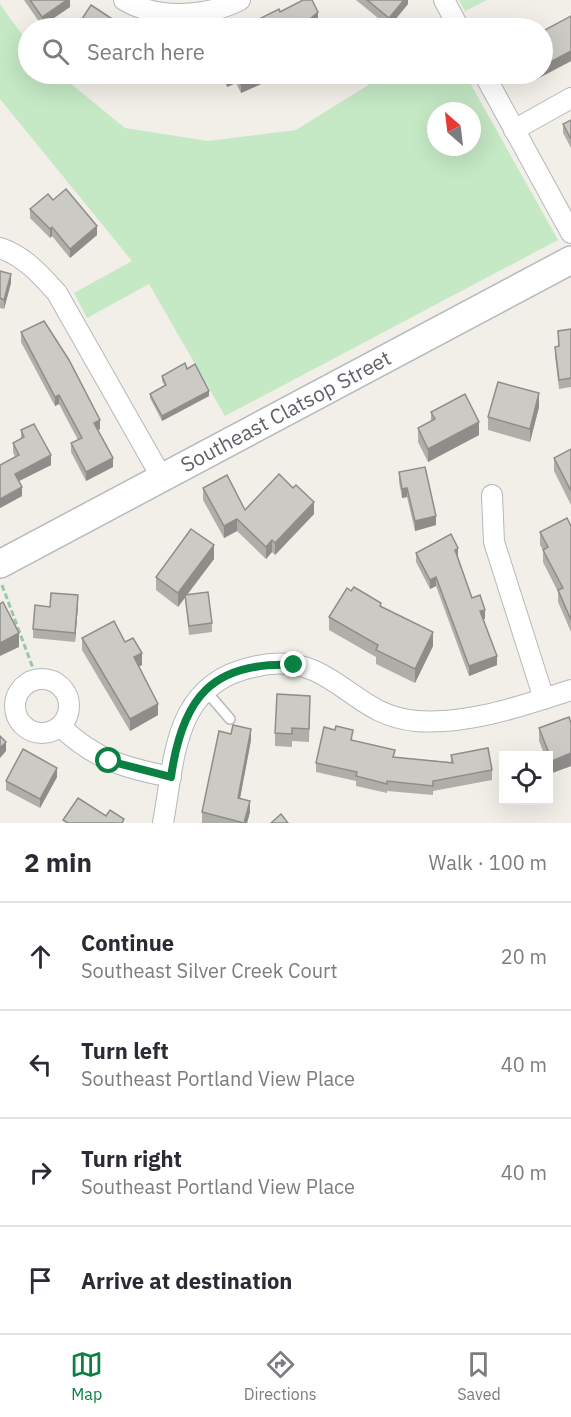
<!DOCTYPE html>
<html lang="en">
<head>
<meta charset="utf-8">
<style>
  body { margin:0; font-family:"IBM Plex Sans",sans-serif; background:#f2f2f3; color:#2b2b33 }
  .controls { position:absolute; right:18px; bottom:18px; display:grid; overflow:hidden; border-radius:0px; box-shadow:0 6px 24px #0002 }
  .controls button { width:54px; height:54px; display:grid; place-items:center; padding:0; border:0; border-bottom:2px solid #e1e1e2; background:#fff; color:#2b2b33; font:30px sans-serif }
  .compass { position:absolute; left:427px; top:102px; width:54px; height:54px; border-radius:50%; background:#fff; box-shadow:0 6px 24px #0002; rotate:332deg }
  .stop { position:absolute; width:18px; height:18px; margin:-14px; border:4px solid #0b8043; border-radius:50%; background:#fff }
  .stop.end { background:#0b8043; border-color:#fff; box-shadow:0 2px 6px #0008 }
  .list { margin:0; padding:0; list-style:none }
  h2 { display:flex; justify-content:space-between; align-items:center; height:78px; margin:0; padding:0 24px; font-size:26px }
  h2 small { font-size:20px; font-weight:400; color:#7c7c81 }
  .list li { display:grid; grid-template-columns:39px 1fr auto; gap:18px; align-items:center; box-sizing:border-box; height:108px; padding:0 24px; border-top:2px solid #e1e1e2 }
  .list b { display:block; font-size:22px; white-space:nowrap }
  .list p { margin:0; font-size:20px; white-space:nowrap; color:#7c7c81 }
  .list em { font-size:20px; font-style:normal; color:#7c7c81 }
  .icon { flex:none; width:33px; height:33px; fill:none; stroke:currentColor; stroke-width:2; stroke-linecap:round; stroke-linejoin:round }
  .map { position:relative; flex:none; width:571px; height:823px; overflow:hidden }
  .search { position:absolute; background:#fff; box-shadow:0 6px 24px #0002; left:18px; right:18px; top:18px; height:66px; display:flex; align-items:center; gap:15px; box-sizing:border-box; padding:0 21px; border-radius:33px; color:#7c7c81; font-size:22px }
  .sheet { height:510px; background:#fff }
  nav { display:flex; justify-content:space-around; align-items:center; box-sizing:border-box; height:84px; border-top:2px solid #e1e1e2; background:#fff; font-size:16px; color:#7c7c81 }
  nav a { display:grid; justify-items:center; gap:3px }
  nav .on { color:#0b8043 }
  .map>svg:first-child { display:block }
</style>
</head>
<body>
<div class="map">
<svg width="571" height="823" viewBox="0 0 571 823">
  <rect width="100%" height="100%" fill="#f1efe8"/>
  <g fill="#c5e8c5" fill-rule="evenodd">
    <polygon points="459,0 487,0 465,11"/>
    <path d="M0,4L28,43V74H59L125,128L208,141L296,130L386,74H465L558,240L225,416L149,284L87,318L74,293L132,261L0,99ZM436,111H472V147H436Z"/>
  </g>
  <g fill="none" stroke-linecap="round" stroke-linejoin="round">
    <g stroke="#b5b8bc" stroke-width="12">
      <polyline id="lane" points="205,690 230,719"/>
    </g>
    <g stroke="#b5b8bc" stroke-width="22">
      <g id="street">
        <path d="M124,0C157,20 207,17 240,0"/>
        <polyline points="444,0 459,28"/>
        <polyline points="484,74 571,233"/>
        <polyline points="514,130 571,98"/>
        <path d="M0,248C24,256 40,274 57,293L162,478"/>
        <polyline points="492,495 494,542 544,699"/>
        <circle cx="42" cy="706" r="27"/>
        <path d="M61,727C96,760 125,768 171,777"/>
        <path d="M163,823C175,758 173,684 253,667C273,662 295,662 315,671C352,688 370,717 416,721C468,725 522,706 571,690"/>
      </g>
    </g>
    <g stroke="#b6babf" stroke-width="30">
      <g id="secondary">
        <path id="s1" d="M0,564L571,260"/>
      </g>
    </g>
    <polyline stroke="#9cc7a9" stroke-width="3" stroke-dasharray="6 3" stroke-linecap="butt" points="2,585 37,679"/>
    <use href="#lane" stroke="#fff" stroke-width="9"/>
    <use href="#street" stroke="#fff" stroke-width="20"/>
    <use href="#secondary" stroke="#fff" stroke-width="27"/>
  </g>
  <g fill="#afaea9">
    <polygon points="24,0 70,0 70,7 42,26"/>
    <polygon points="356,0 408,0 408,4 389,27"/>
    <polygon points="571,16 571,61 535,80 531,74 543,74"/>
    <polygon points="107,74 117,74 114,78"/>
    <polygon points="221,74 272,74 272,79 241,93 236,83 227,87"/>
    <polygon points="571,120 571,148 563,133 563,124"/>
    <polygon points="53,200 97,235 70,258 52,236 50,238 30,218 30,209"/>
    <polygon points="0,271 11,283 4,309 0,308"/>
    <polygon points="571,329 571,387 559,389 555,356 555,347 558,346 558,331"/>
    <polygon points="21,332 100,429 98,430 113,467 86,481 71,452 71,443 78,440 59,404 55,406 21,342"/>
    <polygon points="187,369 209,396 162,421 150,398 150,394 165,386 162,381 162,376"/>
    <polygon points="539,407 530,442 488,430 488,417"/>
    <polygon points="431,412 479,435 428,462 418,442 418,428 431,421"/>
    <polygon points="21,430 51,465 19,481 22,496 0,508 0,465 15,457 13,452 13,443 21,438"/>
    <polygon points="571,449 571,505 554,471 554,458"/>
    <polygon points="399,472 436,525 415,531 407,497 402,498 399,482"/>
    <polygon points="203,488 245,510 314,514 275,555 272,552 266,559 237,531 224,538 203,500"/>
    <polygon points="571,526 571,632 558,602 558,592 543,562 543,550 540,545 540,532"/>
    <polygon points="416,553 458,557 472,598 485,619 483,619 497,665 469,676 436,586 430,589 416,562"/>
    <polygon points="214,559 187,594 212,623 212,632 189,635 185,597 178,607 156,590 156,577"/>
    <polygon points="78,605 75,642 33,638 33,629 50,607"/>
    <polygon points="381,607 433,646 415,683 376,664 376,657 329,630 329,617"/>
    <polygon points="82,638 125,642 142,665 139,666 158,715 130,731 82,650"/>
    <polygon points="310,709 309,742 292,741 292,747 275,746 275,733"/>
    <polygon points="571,723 571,766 552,773 549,765 549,756 545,756 539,741 539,728"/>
    <polygon points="335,730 353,740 395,757 451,762 451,755 492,770 492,780 433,791 433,795 387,791 387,793 356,786 356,781 316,772 316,763"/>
    <polygon points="251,740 240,798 250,812 247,823 202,823 202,812"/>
    <polygon points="57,777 40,808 6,790 6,781"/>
  </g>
  <g fill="#8f8d8a">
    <polygon points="67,0 70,0 70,7 42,26 42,17"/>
    <polygon points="404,0 408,0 408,4 389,27 389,18"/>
    <polygon points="318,12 318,21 309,28 309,20"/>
    <polygon points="571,51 571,61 535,80 535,74 543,74 543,66"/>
    <polygon points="236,74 236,83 227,87 227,78"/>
    <polygon points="263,74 272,74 272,79 241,93 241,84"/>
    <polygon points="97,226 97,235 70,258 70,249"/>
    <polygon points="52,227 52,236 50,238 50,229"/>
    <polygon points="11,274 11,283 4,309 4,300"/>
    <polygon points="209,391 209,396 162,421 162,416"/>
    <polygon points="539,393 539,407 530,442 530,429"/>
    <polygon points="59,395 59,404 55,406 55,397"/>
    <polygon points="100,420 100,429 94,432 94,423"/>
    <polygon points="479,422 479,435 428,462 428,449"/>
    <polygon points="51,455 51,465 15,483 15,474"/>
    <polygon points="113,458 113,467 86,481 86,472"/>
    <polygon points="22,487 22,496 0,508 0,499"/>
    <polygon points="407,488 407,497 402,498 402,489"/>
    <polygon points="314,502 314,514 275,555 275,543"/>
    <polygon points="436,516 436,525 415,531 415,521"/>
    <polygon points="237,519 237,531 224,538 224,526"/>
    <polygon points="272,540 272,552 266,559 266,547"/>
    <polygon points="214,545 214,559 178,607 178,593"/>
    <polygon points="458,548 458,557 455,559 455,550"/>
    <polygon points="436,577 436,586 430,589 430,580"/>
    <polygon points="78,595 78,605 75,642 75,633"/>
    <polygon points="485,610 485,619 480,620 480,611"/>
    <polygon points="433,632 433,646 415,683 415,669"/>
    <polygon points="19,633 19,647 0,656 0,643"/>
    <polygon points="142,653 142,665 134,669 134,657"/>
    <polygon points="497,656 497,665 469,676 469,666"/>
    <polygon points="158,704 158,715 130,731 130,719"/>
    <polygon points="251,729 251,740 238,809 238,798"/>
    <polygon points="6,742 6,751 0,758 0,748"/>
    <polygon points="571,753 571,766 552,773 552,761"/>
    <polygon points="57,768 57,777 40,808 40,799"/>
    <polygon points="250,801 250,812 247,823 244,823"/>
  </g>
  <g fill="#cccac5" stroke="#8f8d8a" stroke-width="1.5">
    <polygon points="30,0 67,0 42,17"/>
    <polygon points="303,0 312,0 318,12 309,20 314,28 233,28 250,21 251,23 279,9 280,12"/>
    <polygon points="367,0 404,0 389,18"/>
    <polygon points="91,5 126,28 76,28"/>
    <polygon points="571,16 571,51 543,66 543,31"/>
    <polygon points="225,74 236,74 227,78"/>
    <polygon points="236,74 263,74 241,84"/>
    <polygon points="571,120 571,139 563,124"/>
    <polygon points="66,189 97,226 70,249 52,227 50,229 30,209 48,194 53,200"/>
    <polygon points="0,271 11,274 4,300 0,298"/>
    <polygon points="44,321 69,360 100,420 94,423 113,458 86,472 71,443 82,438 59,395 55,397 21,332"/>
    <polygon points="571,329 571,378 559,380 555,347 559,346 558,331"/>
    <polygon points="185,363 187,369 195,364 209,391 162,416 150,394 166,385 162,376"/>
    <polygon points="498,382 539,393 530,429 488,417"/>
    <polygon points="465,394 479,422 428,449 418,428 435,419 431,412"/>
    <polygon points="34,424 51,455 15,474 22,487 0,499 0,465 19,455 13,443 24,437 21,430"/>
    <polygon points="571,449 571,491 554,458"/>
    <polygon points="425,467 436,516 415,521 407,488 402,489 399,472"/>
    <polygon points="279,474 293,488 296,485 314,502 275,543 272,540 266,547 237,519 224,526 203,488 227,475 245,510"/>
    <polygon points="567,518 571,526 571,620 558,590 563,588 543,550 548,547 540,532"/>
    <polygon points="191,529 214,545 178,593 156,577"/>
    <polygon points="451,534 458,548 455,550 472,598 480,595 485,610 480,611 497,656 469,666 436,577 430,580 416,553"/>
    <polygon points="354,587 381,603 380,606 433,632 415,669 376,650 378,645 329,617 347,588 351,591"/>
    <polygon points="208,592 212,623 189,626 185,595"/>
    <polygon points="51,593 78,595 75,633 33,629 35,605 50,607"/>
    <polygon points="3,602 19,633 0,643 0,604"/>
    <polygon points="114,621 125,642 133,638 142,653 134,657 158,704 130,719 82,638"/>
    <polygon points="277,694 310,696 309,729 292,728 292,734 275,733"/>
    <polygon points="569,717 571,723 571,753 552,761 539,728"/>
    <polygon points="233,725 251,729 238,798 250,801 244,823 202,812 219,731 231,734"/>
    <polygon points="336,726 353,730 351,740 395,750 393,757 453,763 451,755 488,748 492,770 433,781 433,786 387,781 387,784 356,776 357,772 316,763 324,727 335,730"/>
    <polygon points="0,736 6,742 0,748"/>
    <polygon points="23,749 57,768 40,799 6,781"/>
    <polygon points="78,798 106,816 110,810 124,819 122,823 68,823 63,820"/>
    <polygon points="281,814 288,823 271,823"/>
  </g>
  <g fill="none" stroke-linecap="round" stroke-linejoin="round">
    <path stroke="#0b8043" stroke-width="8" d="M109,761L171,777C182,699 211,661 294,665"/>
  </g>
  <g text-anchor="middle" stroke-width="5" stroke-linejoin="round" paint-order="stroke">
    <g font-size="21" fill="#5f6368" stroke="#fff">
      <text dy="7" stroke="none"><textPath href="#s1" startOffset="324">Southeast Clatsop Street</textPath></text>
    </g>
  </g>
</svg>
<div class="controls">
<button><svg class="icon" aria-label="locate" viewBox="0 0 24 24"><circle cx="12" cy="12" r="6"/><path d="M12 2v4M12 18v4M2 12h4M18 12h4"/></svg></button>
</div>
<svg class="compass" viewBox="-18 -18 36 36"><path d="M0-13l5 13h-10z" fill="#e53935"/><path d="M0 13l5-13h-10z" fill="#7c7c81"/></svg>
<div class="stop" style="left:109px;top:761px"></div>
<div class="stop end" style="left:294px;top:665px"></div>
<div class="search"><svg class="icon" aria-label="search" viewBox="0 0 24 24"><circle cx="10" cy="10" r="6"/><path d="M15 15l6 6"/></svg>Search here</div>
</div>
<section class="sheet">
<h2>2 min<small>Walk · 100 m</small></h2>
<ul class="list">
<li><svg class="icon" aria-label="ahead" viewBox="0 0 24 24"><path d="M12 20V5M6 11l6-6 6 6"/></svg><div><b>Continue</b><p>Southeast Silver Creek Court</p></div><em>20 m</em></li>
<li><svg class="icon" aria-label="left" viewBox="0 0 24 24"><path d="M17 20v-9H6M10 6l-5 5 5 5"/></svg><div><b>Turn left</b><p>Southeast Portland View Place</p></div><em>40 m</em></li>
<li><svg class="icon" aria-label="right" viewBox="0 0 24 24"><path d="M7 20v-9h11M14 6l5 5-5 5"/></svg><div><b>Turn right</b><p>Southeast Portland View Place</p></div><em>40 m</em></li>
<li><svg class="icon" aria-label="arrive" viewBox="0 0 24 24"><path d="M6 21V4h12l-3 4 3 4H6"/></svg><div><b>Arrive at destination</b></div></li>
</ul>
</section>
<nav>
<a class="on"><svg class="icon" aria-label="map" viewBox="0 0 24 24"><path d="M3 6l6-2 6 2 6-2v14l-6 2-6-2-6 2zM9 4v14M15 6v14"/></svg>Map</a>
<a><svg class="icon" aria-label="directions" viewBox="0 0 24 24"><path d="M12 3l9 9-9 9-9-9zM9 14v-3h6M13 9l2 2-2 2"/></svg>Directions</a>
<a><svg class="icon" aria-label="saved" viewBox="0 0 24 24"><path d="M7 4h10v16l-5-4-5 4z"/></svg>Saved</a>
</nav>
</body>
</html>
